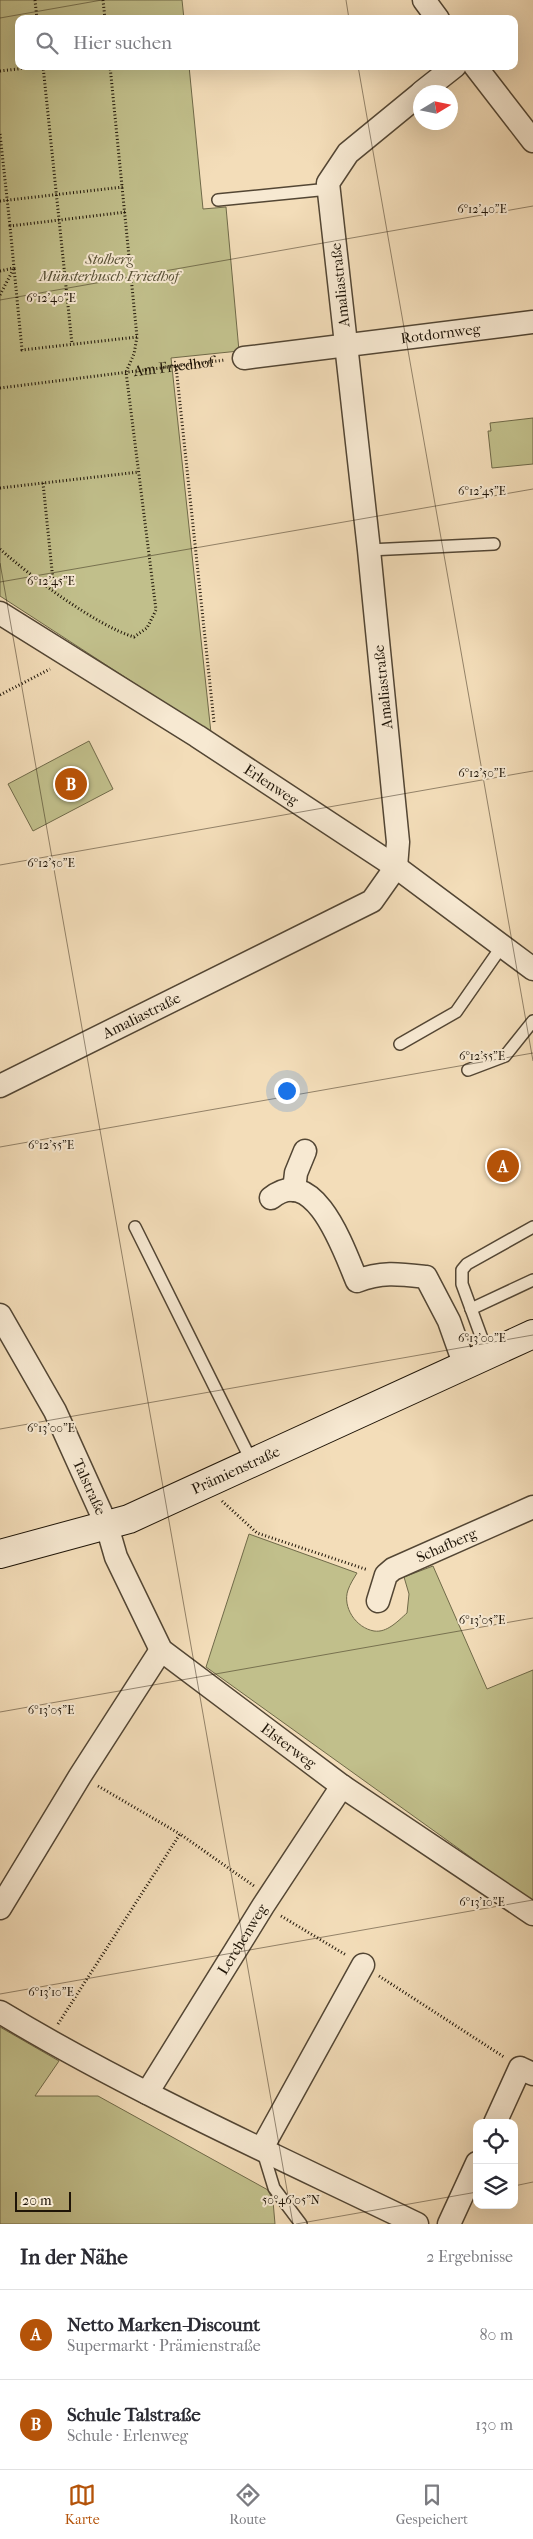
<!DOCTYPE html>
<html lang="de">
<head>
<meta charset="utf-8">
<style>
  body { margin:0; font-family:"IM FELL French Canon",serif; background:#f7f7f7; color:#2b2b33 }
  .controls { position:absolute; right:15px; bottom:15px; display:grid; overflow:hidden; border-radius:10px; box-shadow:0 5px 20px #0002 }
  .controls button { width:45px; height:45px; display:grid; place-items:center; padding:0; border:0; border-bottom:1px solid #e1e1e2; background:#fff; color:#2b2b33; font:25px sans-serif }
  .compass { position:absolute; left:413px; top:85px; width:45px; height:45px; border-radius:50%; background:#fff; box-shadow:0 5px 20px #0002; rotate:80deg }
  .scale { position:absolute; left:15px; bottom:12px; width:56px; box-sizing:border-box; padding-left:5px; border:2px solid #1e1407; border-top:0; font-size:14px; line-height:18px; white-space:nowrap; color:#1e1407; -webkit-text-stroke:4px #f7e9d2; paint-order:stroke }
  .you { position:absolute; left:286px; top:1090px; width:18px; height:18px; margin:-12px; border:4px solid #fff; border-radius:50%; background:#1a73e8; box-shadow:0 0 0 8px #1a73e833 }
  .badge { display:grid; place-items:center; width:32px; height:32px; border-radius:50%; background:#b45309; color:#fff; font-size:16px; font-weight:700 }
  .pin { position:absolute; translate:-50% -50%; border:2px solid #fff; box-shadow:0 1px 5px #0006 }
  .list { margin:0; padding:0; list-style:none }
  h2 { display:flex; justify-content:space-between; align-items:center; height:65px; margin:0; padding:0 20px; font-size:21px }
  h2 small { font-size:16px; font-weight:400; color:#7c7c81 }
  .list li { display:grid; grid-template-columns:32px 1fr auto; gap:15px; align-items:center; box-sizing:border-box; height:90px; padding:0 20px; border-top:1px solid #e1e1e2 }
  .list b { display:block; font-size:19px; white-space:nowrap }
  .list p { margin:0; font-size:16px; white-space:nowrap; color:#7c7c81 }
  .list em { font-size:16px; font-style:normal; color:#7c7c81 }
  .icon { flex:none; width:28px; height:28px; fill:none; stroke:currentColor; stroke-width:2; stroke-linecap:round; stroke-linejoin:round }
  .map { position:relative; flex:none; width:533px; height:2224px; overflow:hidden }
  .search { position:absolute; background:#fff; box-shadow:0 5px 20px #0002; left:15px; right:15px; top:15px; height:55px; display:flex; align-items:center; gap:12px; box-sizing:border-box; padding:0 18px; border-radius:10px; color:#7c7c81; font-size:19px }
  .sheet { height:245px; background:#fff }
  nav { display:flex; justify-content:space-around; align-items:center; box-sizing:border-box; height:70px; border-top:1px solid #e1e1e2; background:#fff; font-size:14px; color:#7c7c81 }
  nav a { display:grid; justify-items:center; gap:2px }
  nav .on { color:#b45309 }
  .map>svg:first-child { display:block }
</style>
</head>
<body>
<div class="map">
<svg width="533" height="2224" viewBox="0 0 533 2224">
  <rect width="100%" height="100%" fill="#f3ddb9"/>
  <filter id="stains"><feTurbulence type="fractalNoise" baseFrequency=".004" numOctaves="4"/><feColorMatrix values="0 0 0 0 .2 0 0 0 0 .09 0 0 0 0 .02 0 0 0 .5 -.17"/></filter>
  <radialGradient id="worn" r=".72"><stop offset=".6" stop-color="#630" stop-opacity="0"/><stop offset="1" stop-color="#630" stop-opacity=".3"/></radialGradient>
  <g fill="#c1bf8b" stroke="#706a49">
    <polygon points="0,0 182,0 184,19 19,19 19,66 189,66 203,209 226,207 239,351 171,358 211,733 0,596"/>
    <polygon points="533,418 533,464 492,468 488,431 491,431 490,423"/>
    <polygon points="89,741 113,789 33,831 8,784"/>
    <path d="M249,1534L357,1573C354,1578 350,1584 348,1590C342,1607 356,1628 374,1631C387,1633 398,1621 407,1613L409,1594L404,1577L433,1566L487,1689L533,1670V1902L206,1667Z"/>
    <polygon points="0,2027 59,2061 35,2096 98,2096 268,2190 273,2201 275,2224 0,2224"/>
  </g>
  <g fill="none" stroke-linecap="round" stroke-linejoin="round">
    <g stroke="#534634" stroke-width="14">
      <g id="lane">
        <polyline points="218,200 329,189"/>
        <polyline points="369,550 494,544"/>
        <polyline points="400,1044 456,1012 502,946"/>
        <polyline points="468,1070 505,1056 533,1021"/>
        <polyline points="135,1227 252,1462"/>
        <polyline points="471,1309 533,1280"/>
        <polyline points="488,1355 462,1284 462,1270 467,1264 533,1227"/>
        <polyline points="263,2152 274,2188 301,2224"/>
      </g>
    </g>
    <g stroke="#534634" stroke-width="25">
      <g id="street">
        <polyline points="424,0 438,19"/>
        <polyline points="475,66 533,141"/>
        <polyline points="422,92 455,66"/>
        <path id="s2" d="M244,358L533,322"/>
        <path id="s3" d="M0,613L197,736L396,867L533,969"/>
        <path id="s4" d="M0,1086L372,901L396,867L398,842L369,550L328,183L348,153L420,94"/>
        <polyline points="294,1190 296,1173 305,1151"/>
        <path d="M271,1198C315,1162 345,1253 357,1281C381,1271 401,1274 426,1277L449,1321L465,1366"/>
        <path id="s5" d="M0,1315L55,1411L107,1526L116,1557L161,1650L342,1786L533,1914"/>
        <path id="s6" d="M378,1601L386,1575L393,1569L533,1507"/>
        <polyline points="0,1908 80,1776 161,1650"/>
        <path d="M0,2012C133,2092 277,2156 417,2224"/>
        <path id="s7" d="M147,2093L263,1906L342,1786"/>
        <polyline points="495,2123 520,2068 533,2074"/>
        <polyline points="262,2148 363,1965"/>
        <polyline points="449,2224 477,2163"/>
      </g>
    </g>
    <g stroke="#1e1407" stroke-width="30">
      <g id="secondary">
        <path id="s8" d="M0,1554L129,1519L533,1334"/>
      </g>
    </g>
    <g stroke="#1e1407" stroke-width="3" stroke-dasharray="1 2.5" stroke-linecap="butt">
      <polyline points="35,0 37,19"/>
      <polyline points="103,0 105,19"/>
      <polyline points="43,66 72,344"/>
      <polyline points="0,71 44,66"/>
      <polyline points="0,134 10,226"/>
      <polyline points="0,201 123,187"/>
      <polyline points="0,271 14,268 10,226 126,212"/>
      <polyline points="0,295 14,268 22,350 137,337"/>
      <polyline points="176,366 214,722"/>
      <path id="s1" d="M0,388L225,360"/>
      <polyline points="43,483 54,590"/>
      <polyline points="0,488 139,472"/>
      <path d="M0,549C30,576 97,626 134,637L147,628L156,610L126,372L134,354L137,337L110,66"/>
      <polyline points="0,695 50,669"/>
      <polyline points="222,1501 257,1533 368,1570"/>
      <polyline points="98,1786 180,1834"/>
      <polyline points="281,1916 346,1955"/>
      <polyline points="379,1976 504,2057"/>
      <polyline points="58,2024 180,1834 254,1886"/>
    </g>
    <use href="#lane" stroke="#f7e9d2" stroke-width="11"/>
    <use href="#street" stroke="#f7e9d2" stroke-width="22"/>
    <use href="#secondary" stroke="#f7e9d2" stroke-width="28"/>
  </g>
  <path fill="none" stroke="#1e1407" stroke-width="1" stroke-opacity="0.45" d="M346,0L349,19M0,18L102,0M358,66L533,1061M0,300L533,206M0,563L293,2224M0,582L533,489M0,865L533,771M0,1147L533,1053M0,1429L533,1335M0,1712L533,1618M0,1994L533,1900M514,2186L533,2182M296,2224L477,2192"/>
  <g text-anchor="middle" stroke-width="4" stroke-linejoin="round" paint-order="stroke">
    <g font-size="15" font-style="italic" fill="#575035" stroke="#f7e9d2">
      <text x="109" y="264">Stolberg<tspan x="109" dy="17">Münsterbusch Friedhof</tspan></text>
    </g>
    <g font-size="15" fill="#1e1407" stroke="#f7e9d2">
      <text transform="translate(340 285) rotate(-96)" y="5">Amaliastraße</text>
      <text dy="5" stroke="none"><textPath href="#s2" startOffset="198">Rotdornweg</textPath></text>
      <text dy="5" stroke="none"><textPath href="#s1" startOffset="175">Am Friedhof</textPath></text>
      <text transform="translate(383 687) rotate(-96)" y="5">Amaliastraße</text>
      <text dy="5" stroke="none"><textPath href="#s3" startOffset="321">Erlenweg</textPath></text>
      <text dy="5" stroke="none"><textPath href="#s4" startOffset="158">Amaliastraße</textPath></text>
      <text dy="5" stroke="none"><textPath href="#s8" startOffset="251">Prämienstraße</textPath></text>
      <text dy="5" stroke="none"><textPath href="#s5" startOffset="194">Talstraße</textPath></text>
      <text dy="5" stroke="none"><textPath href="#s6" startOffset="95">Schafberg</textPath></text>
      <text dy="5" stroke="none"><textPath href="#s5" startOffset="532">Elsterweg</textPath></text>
      <text dy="5" stroke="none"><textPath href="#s7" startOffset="181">Lerchenweg</textPath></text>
    </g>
  </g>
  <g font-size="12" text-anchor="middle" fill="#1e1407" stroke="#f7e9d2" stroke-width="4" stroke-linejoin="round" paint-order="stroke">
    <text x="482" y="213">6°12'40"E</text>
    <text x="51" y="302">6°12'40"E</text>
    <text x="482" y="495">6°12'45"E</text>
    <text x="51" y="585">6°12'45"E</text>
    <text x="482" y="777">6°12'50"E</text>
    <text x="51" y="867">6°12'50"E</text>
    <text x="482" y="1060">6°12'55"E</text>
    <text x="51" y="1149">6°12'55"E</text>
    <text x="482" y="1342">6°13'00"E</text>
    <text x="51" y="1432">6°13'00"E</text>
    <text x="482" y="1624">6°13'05"E</text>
    <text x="51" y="1714">6°13'05"E</text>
    <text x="482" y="1906">6°13'10"E</text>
    <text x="51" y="1996">6°13'10"E</text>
    <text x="291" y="2204">50°46'05"N</text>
  </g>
  <rect width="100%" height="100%" filter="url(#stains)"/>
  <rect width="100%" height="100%" fill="url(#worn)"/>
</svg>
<div class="controls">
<button><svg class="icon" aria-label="locate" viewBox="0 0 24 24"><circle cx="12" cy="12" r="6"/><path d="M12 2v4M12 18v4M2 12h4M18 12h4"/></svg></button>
<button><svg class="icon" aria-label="layers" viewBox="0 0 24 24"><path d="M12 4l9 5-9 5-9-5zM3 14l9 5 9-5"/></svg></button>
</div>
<svg class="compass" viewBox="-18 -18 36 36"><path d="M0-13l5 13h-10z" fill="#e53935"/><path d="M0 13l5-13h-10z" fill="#7c7c81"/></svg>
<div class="scale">20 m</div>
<div class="you"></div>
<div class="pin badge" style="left:503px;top:1166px">A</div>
<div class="pin badge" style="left:71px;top:784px">B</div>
<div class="search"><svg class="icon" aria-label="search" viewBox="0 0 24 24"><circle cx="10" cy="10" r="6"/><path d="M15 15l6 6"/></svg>Hier suchen</div>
</div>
<section class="sheet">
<h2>In der Nähe<small>2 Ergebnisse</small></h2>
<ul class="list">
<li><span class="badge">A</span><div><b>Netto Marken-Discount</b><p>Supermarkt · Prämienstraße</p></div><em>80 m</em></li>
<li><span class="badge">B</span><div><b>Schule Talstraße</b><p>Schule · Erlenweg</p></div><em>130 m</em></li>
</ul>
</section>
<nav>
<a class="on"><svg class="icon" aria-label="map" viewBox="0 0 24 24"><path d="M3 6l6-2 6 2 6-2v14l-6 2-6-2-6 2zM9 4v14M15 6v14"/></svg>Karte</a>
<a><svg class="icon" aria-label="directions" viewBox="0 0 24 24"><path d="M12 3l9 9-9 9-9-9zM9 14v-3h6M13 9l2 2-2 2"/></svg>Route</a>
<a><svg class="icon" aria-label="saved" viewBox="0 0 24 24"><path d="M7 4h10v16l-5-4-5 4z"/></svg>Gespeichert</a>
</nav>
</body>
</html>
